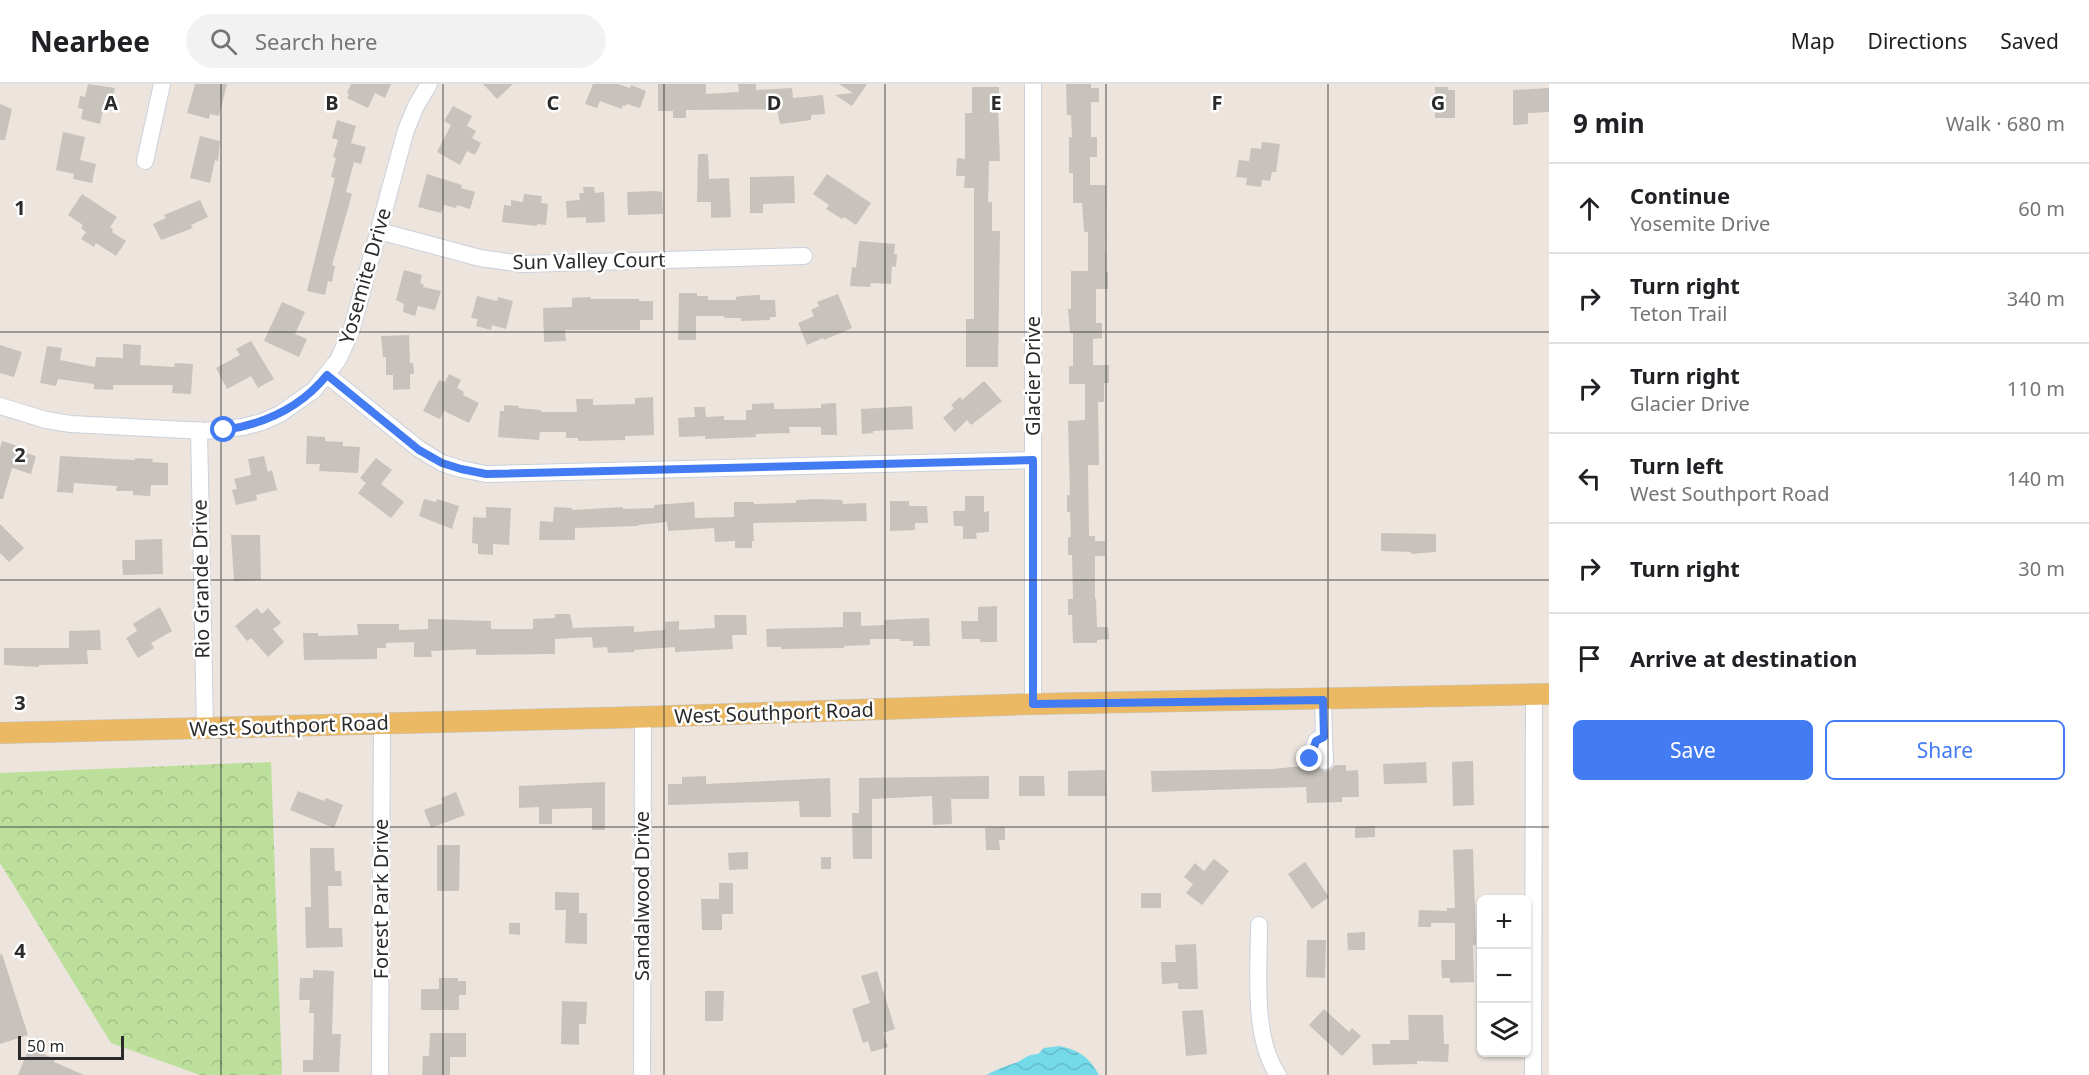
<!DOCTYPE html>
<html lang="en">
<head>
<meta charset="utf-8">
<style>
  body { margin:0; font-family:"Noto Sans",sans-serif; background:#f2f2f2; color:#202124 }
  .controls { position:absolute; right:18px; bottom:18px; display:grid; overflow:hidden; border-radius:9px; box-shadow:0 2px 4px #0004 }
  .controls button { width:54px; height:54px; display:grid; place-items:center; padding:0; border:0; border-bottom:2px solid #e0e0e0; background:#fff; color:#202124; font:30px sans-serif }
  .scale { position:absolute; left:18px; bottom:15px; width:106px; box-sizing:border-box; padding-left:6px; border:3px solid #2b2b2b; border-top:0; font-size:16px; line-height:21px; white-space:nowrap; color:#2b2b2b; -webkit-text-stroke:4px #fff; paint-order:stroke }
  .stop { position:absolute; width:18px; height:18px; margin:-14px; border:4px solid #437bf3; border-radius:50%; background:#fff }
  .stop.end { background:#437bf3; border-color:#fff; box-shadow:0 2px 6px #0008 }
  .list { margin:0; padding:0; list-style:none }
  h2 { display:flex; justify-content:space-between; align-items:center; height:78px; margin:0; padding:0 24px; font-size:26px }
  h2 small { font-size:20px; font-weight:400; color:#757577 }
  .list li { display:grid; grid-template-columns:39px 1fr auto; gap:18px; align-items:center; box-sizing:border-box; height:90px; padding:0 24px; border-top:2px solid #e0e0e0 }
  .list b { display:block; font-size:22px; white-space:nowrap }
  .list p { margin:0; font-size:20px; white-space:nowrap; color:#757577 }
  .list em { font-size:20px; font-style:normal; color:#757577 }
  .actions { display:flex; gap:12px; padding:18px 24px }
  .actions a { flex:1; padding:14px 0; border:2px solid #437bf3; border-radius:9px; text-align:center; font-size:21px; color:#437bf3 }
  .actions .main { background:#437bf3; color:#fff }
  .icon { flex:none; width:33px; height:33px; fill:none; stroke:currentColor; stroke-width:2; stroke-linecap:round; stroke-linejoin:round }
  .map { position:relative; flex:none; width:1549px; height:991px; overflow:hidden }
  header { display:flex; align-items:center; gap:36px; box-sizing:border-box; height:84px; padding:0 30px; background:#fff; border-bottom:2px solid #e0e0e0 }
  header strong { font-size:28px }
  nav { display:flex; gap:33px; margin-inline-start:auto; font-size:21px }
  .search { width:420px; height:54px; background:#f2f2f2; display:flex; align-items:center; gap:15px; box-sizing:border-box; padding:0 21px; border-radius:33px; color:#757577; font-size:22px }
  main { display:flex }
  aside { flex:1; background:#fff }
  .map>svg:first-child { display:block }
</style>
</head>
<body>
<header>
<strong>Nearbee</strong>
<div class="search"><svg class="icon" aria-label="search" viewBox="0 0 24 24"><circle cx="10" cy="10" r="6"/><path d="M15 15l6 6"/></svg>Search here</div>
<nav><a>Map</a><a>Directions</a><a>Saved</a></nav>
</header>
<main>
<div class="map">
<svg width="1549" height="991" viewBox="0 0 1549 991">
  <defs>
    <pattern id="forest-crowns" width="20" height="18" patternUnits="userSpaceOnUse" patternTransform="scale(1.5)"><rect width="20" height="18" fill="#bce09c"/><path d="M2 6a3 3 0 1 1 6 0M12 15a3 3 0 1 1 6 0" fill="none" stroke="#a2c087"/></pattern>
    <pattern id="water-waves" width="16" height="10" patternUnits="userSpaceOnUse" patternTransform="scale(1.5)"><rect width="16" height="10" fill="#74daea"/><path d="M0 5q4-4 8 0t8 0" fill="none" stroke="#65bbc9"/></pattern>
  </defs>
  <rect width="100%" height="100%" fill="#ece4dd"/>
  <polygon fill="url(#forest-crowns)" points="271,678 282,991 200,991 111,959 0,779 0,689"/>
  <path fill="url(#water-waves)" d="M1059,962C1079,966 1089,973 1099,991H986C996,986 1005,982 1015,979C1025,976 1024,971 1038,970L1044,964Z"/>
  <g fill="#c8c2bc">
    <polygon points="88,0 115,4 110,27 103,26 100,40 81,35 83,25 78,24 80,12 85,13"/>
    <polygon points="195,0 227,0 219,32 210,30 209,35 187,29"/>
    <polygon points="351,0 391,0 385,14 375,9 368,24 347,14 349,10 347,9"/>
    <polygon points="483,0 513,0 497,15"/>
    <polygon points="593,0 618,0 630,4 631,1 646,7 640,24 627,20 626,22 623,21 622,25 600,17 597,24 585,20"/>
    <polygon points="658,0 706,0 706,10 739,8 738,0 756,0 756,6 792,4 793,14 823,11 825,30 811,31 811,36 780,40 777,25 686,26 686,34 673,34 673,27 658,27"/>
    <polygon points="839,0 867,0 852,22 835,11 853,9"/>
    <polygon points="1066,0 1091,0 1091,4 1099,4 1099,18 1091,18 1091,53 1097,53 1097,73 1090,73 1090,101 1106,101 1105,169 1106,169 1106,188 1108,188 1108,205 1096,205 1096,239 1102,239 1102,254 1093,255 1093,281 1109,281 1109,299 1104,299 1104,318 1098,318 1099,381 1088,381 1089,452 1095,452 1095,457 1105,457 1105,472 1095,472 1095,515 1096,515 1097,543 1108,543 1109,555 1097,556 1097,559 1073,559 1072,531 1068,531 1068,515 1073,515 1072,471 1068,471 1068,453 1071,453 1070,428 1067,428 1067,411 1070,411 1068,337 1085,336 1085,300 1069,300 1069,282 1073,282 1073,249 1070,249 1068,225 1071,225 1071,187 1088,187 1088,148 1084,148 1082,119 1073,119 1073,89 1069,89 1069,53 1072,53 1071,31 1067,31"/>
    <polygon points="972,3 999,3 999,22 998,22 1000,77 989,77 988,118 992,118 992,147 1000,147 998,283 966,283 966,235 974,235 974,104 964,104 965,92 956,92 957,74 965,75 965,29 972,29"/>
    <polygon points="1435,3 1448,3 1448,6 1455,6 1455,34 1435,34"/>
    <polygon points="1549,4 1549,28 1528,29 1528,40 1513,41 1513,6"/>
    <polygon points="0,20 12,25 5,56 0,56"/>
    <polygon points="453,22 472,32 467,42 476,47 472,54 481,59 475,71 467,67 460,81 437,68 451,41 444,37"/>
    <polygon points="337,36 356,42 351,59 366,63 361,80 354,78 346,108 352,110 332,181 335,182 332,198 328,197 325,211 307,207 335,94 331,93 336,74 333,73 338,56 332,54"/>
    <polygon points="63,48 85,53 80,76 96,80 92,99 73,95 74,90 56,86"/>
    <polygon points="200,52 220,57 218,77 215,76 210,99 190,94"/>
    <polygon points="1262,58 1280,60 1276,88 1272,88 1270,97 1262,96 1261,103 1246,101 1247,94 1236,93 1239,76 1249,77 1251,64 1261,65"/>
    <polygon points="698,70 708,70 709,95 729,94 731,133 711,134 711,118 697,118"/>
    <polygon points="427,90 462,101 461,104 475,108 470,125 457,121 456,124 444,121 441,129 418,123"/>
    <polygon points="827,90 871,119 856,141 844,133 842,135 826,125 829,121 813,110"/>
    <polygon points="794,92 795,119 763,120 763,129 750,129 750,93"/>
    <polygon points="583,103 594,103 595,109 604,108 605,138 586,139 586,133 567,134 566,117 580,116 579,109 584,109"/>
    <polygon points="656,107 662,108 663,130 628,131 627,108"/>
    <polygon points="82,110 117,133 110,143 113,145 112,148 126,157 116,172 96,159 94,163 81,155 86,148 81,144 83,141 68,131"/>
    <polygon points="524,110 542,112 541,119 548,120 546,141 537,140 537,142 502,138 504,121 511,122 511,116 523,118"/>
    <polygon points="200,116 208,133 191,141 193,144 161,156 153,140 166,134 164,131"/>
    <polygon points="859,157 895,160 894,170 897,170 896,183 892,182 891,200 871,199 870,203 850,202 852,183 856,184"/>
    <polygon points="404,186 422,191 420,199 424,201 423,203 441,207 435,226 418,222 415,232 403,228 404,220 396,216"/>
    <polygon points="679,209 697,209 697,212 708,212 708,216 736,216 736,213 741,212 760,211 760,216 775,216 776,233 770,233 770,236 741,237 741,234 724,234 724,232 696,232 696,256 678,256"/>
    <polygon points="838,210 852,244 824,256 823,254 807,261 798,239 814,232 811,226 819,222 817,218"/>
    <polygon points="477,212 497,217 498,213 513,217 506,245 492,241 491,246 476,242 478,235 471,234"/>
    <polygon points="590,213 591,215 639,215 639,217 653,217 653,236 640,236 640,246 565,246 566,257 544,258 543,224 572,223 572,214"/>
    <polygon points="282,218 305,228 295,250 307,255 299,273 264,257"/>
    <polygon points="409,251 410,279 413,279 414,290 410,290 410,305 393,306 393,291 386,291 386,273 383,273 381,252"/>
    <polygon points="251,257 274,295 258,304 251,292 227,305 216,284 240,271 236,265"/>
    <polygon points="123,260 141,261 140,281 174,283 175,279 193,280 191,310 172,309 173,301 113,301 113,306 94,305 94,300 58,295 56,302 40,299 47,262 62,264 60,276 95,283 96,273 123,274"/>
    <polygon points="0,261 22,268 14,293 0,289"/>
    <polygon points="449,290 461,296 457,304 464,308 463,311 479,319 469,339 444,327 440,335 423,327 439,296 445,298"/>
    <polygon points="984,297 1002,317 971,341 967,336 955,348 943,334 954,324 951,321 960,313 962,316"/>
    <polygon points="653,313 654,351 625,352 625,356 578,357 578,354 566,354 566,348 540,348 539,356 498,353 500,327 504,327 504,321 519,322 518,324 541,326 541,328 577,328 576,315 593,315 593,321 635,320 635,314"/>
    <polygon points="774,319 774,325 789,325 821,324 821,320 836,319 837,351 821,351 821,343 789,343 790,349 756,350 756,353 705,355 705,352 679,353 678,334 695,333 694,323 705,323 706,333 724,332 724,336 746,336 746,326 752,326 752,320"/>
    <polygon points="912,322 913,345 873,347 873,349 862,350 861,325"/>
    <polygon points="307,352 325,353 325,357 343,358 343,362 360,363 358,389 319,387 320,380 306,380"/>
    <polygon points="2,357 21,363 19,367 36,372 31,390 12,384 3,415 0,415 0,364"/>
    <polygon points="60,372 135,376 135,374 153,375 152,378 168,379 168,401 151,401 150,412 133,411 133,407 116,407 117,402 74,399 73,409 57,408"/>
    <polygon points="264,372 268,388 272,386 277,406 256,411 257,416 236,421 232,406 237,405 234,395 251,391 248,375"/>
    <polygon points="376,374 392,386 381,400 404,418 391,434 358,409 366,399 360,394"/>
    <polygon points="965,412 984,412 984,428 989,427 989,448 976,449 977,455 963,455 963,442 954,442 953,427 965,427"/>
    <polygon points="424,415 436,418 437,415 459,422 452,445 419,432"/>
    <polygon points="817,415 842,416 843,420 866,419 867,437 753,439 754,457 752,457 752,464 735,464 735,457 715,458 714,444 668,447 667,438 638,441 638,442 575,444 575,456 539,456 540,437 553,438 554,423 572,424 572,426 623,423 623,425 654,424 654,421 694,418 695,434 734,433 734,418 754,418 754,420 796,419 796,416"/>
    <polygon points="890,417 909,417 909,422 927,422 928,439 915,439 915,446 890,447"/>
    <polygon points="486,423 511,424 509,461 493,460 493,471 478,470 478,460 472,459 473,433 486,434"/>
    <polygon points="0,440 24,464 9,478 0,469"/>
    <polygon points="1381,449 1436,450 1436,468 1411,470 1411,468 1381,467"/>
    <polygon points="231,451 260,451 261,496 234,497"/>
    <polygon points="162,455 163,490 123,491 122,476 135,476 135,456"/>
    <polygon points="997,522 997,558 980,558 980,555 962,555 961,537 978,537 978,523"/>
    <polygon points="160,523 172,547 151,559 154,564 138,574 126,554 137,547 133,540"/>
    <polygon points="257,524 262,530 268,524 281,539 273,545 284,558 268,573 251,554 247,557 235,542"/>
    <polygon points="843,528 861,528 861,542 884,541 884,536 929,534 930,562 913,562 913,557 900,557 900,555 870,555 870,561 844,562 844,564 781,565 781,563 767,563 766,545 843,543"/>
    <polygon points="555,530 570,530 573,544 634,542 634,548 665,546 665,538 679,537 679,546 715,544 714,531 746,531 747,551 732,551 733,565 675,568 675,563 634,566 634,568 608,569 607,563 593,564 592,553 555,555 555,570 476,571 476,565 431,567 432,573 414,573 414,558 386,559 386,564 377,564 377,575 304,576 303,549 318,549 318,552 358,551 357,540 399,540 399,546 428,545 428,535 491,537 491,545 533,545 533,535 555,534"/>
    <polygon points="100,546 101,566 87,566 88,580 39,581 39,583 4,581 4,564 69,564 69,547"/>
    <polygon points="1473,677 1474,721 1453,722 1452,678"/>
    <polygon points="1426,678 1427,699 1384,700 1383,680"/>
    <polygon points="1335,681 1346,681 1346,687 1358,686 1359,713 1342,713 1342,718 1307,719 1306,703 1152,708 1151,687 1272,685 1303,682 1312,685 1317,683 1325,687 1330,686"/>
    <polygon points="1105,686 1106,712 1068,712 1068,687"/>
    <polygon points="706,692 706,700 830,694 831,733 800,733 799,717 668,721 668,700 682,700 682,693"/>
    <polygon points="989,692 989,715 951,715 952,740 933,741 932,712 872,715 872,775 853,775 852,729 859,729 859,694"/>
    <polygon points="1019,692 1044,692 1045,712 1019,712"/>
    <polygon points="605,698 605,746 592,746 592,724 552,725 552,740 539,740 539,723 519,724 519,702"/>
    <polygon points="298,707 324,717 326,714 343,721 334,744 290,726"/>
    <polygon points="456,708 465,731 431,744 424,726 443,719 441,714"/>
    <polygon points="1375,742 1375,753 1355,754 1355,743"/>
    <polygon points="1005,743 1005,756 999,756 1000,766 986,766 985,744"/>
    <polygon points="437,761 460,761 459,807 437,807"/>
    <polygon points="310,764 334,764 335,787 341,787 342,802 328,802 329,844 342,844 343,863 306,864 305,823 311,823"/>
    <polygon points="1473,765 1476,861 1473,861 1474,898 1450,899 1450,894 1442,894 1441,876 1455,876 1455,839 1431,839 1431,843 1418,843 1419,826 1447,827 1447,824 1455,824 1453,766"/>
    <polygon points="748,768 748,785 729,786 728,769"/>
    <rect x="821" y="773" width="10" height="12"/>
    <polygon points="1214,775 1229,787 1202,821 1186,809 1193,800 1184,793 1195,779 1204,787"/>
    <polygon points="1305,778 1329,813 1312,825 1288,790"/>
    <polygon points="719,799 733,799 733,830 722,830 722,846 702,846 701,815 719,815"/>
    <polygon points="555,808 579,809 579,829 587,829 587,860 565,859 566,826 555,826"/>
    <rect x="1141" y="809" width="20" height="15"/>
    <polygon points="509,839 520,839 520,851 509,850"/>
    <polygon points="1365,848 1365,866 1348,866 1347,849"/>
    <polygon points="1307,856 1326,856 1325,894 1306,893"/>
    <polygon points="1196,860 1198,905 1178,905 1178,899 1162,900 1161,878 1176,878 1175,861"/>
    <polygon points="2,870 28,951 0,960 0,871"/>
    <polygon points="313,886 334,887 332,950 341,950 339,988 303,988 303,976 313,976 314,929 309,929 310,916 299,916 300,894 313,894"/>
    <polygon points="877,887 895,945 883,949 888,963 871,968 868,957 863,959 852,925 870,919 861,892"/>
    <polygon points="439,894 458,894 458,897 466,897 466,911 459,911 459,926 421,926 421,905 439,905"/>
    <polygon points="705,907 724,907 723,937 705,937"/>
    <polygon points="562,917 587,918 586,940 579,940 579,961 561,960"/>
    <polygon points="1324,925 1349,948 1352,944 1361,952 1342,972 1309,941"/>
    <polygon points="1203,926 1207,970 1186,972 1182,927"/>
    <polygon points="1408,931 1443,931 1444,960 1449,960 1448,978 1417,977 1417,980 1373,981 1372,960 1390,960 1390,956 1409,956"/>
    <polygon points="430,949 466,949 466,973 450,973 450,991 422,991 423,972 429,972"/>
    <polygon points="29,964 55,975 54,978 84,991 18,991"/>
  </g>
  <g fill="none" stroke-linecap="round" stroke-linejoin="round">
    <g stroke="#cbd1dc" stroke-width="18">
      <g id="minor">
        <polyline points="1033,0 1033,620"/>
        <polyline points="145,77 162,0"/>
        <polyline points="379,147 480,174 522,180 804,172"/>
        <polyline points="327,291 419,365 442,379 461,385 486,390 1033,376"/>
        <polyline points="0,322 46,336 71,340 205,347 243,343 262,338 280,330 314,306 338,276 351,248 406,46 416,22 429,0"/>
        <polyline points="199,346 205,644"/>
        <polyline points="1324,653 1325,677"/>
        <polyline points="1310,675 1316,657 1324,653 1323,616"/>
        <path d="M1259,841C1259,887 1252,953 1278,991"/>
        <polyline points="380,991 382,639"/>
        <polyline points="642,991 643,633"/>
        <polyline points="1533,991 1534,610"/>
      </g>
    </g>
    <g stroke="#c4c4c4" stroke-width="22">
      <polyline id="major" points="0,649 643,633 1033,620 1549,610"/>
    </g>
    <use href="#minor" stroke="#fff" stroke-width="16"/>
    <use href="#major" stroke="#ebb963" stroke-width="21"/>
  </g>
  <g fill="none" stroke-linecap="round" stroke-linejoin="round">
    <path stroke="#437bf3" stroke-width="8" d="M224,346C265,340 301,323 327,291L419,366L442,379L461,385L486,390L1033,376V620L1323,616L1324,653L1316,657L1310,675"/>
  </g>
  <path fill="none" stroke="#2b2b2b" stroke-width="1.5" stroke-opacity="0.55" d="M221,0V991M443,0V991M664,0V991M885,0V991M1106,0V991M1328,0V991M0,248H1549M0,496H1549M0,743H1549"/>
  <g text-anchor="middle" stroke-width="5" stroke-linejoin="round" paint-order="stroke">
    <g font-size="20" fill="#2b2b2b" stroke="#fff">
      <text transform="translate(589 177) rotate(-1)" y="7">Sun Valley Court</text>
      <text transform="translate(365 192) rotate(-74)" y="7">Yosemite Drive</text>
      <text transform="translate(1033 292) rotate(-90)" y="7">Glacier Drive</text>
      <text transform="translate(201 495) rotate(-91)" y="7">Rio Grande Drive</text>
      <text transform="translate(774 629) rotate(-2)" y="7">West Southport Road</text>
      <text transform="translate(289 642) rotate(-2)" y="7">West Southport Road</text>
      <text transform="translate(642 812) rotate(-90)" y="7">Sandalwood Drive</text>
      <text transform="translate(381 815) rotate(-90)" y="7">Forest Park Drive</text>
    </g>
  </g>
  <g font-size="20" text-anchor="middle" font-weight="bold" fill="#2b2b2b" stroke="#fff" stroke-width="5" stroke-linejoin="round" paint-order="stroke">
    <text x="111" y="26">A</text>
    <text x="332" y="26">B</text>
    <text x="553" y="26">C</text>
    <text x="774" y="26">D</text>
    <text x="996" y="26">E</text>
    <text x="1217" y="26">F</text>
    <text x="1438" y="26">G</text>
    <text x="20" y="131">1</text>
    <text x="20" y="378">2</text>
    <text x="20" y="626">3</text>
    <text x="20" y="874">4</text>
  </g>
</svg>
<div class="controls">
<button>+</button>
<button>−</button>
<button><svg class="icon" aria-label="layers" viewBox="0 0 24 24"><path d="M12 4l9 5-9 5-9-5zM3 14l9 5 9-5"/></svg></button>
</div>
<div class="scale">50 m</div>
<div class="stop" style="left:224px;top:346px"></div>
<div class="stop end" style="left:1310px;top:675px"></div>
</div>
<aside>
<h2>9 min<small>Walk · 680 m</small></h2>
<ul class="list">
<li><svg class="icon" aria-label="ahead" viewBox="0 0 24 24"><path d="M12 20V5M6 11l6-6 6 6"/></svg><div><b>Continue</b><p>Yosemite Drive</p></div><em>60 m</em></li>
<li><svg class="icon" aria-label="right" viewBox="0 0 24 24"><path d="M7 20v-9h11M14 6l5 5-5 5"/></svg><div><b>Turn right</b><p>Teton Trail</p></div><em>340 m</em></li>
<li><svg class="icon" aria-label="right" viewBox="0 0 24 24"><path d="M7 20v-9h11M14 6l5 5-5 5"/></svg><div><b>Turn right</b><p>Glacier Drive</p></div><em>110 m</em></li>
<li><svg class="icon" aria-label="left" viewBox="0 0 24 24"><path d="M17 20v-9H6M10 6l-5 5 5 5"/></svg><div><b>Turn left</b><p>West Southport Road</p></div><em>140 m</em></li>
<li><svg class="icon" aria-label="right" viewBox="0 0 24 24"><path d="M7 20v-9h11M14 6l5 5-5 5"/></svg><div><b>Turn right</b></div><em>30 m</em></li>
<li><svg class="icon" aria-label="arrive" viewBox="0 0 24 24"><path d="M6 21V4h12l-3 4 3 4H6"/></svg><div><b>Arrive at destination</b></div></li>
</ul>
<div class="actions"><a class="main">Save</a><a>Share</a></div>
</aside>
</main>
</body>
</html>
